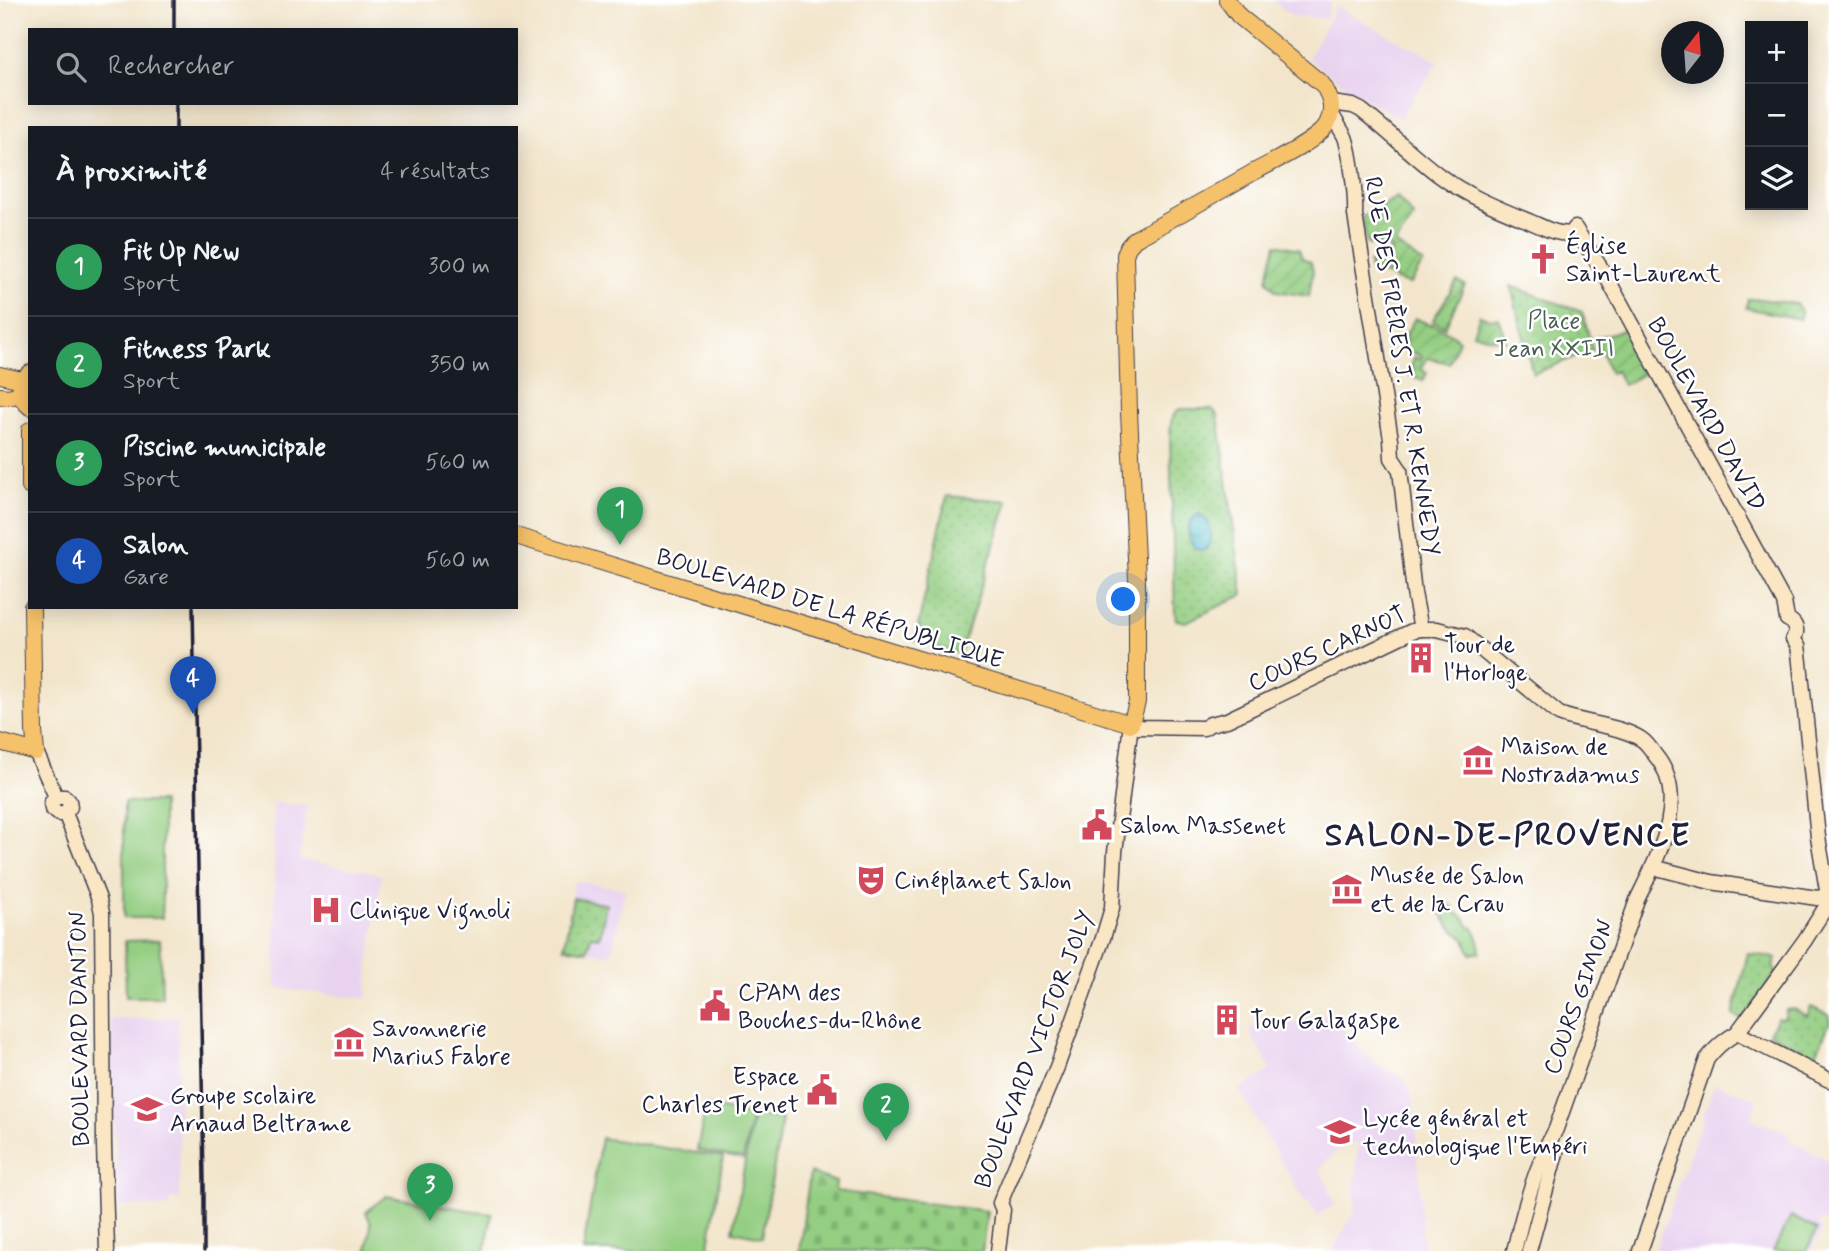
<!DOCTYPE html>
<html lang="fr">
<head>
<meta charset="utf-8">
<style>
  body { margin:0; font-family:Mynerve,sans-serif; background:#242831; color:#f1f3f6 }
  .controls { position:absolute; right:21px; top:21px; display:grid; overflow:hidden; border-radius:0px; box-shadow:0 4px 18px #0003 }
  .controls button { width:63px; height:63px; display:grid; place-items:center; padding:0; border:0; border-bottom:2px solid #363941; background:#171b24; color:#f1f3f6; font:35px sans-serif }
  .compass { position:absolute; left:1661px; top:21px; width:63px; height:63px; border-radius:50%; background:#171b24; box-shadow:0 4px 18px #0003; rotate:17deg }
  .you { position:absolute; left:1124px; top:600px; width:24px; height:24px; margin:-18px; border:5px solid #fff; border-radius:50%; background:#1a73e8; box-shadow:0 0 0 10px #1a73e833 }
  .badge { display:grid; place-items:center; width:46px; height:46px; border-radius:50%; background:#d93025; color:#fff; font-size:23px; font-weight:700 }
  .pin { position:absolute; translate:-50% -58px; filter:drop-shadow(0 2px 4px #0008) }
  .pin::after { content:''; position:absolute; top:37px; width:24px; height:21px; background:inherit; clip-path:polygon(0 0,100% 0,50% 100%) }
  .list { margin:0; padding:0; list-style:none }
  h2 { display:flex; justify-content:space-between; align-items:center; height:91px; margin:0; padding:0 28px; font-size:30px }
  h2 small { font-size:23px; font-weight:400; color:#9ea1a6 }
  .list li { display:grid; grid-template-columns:46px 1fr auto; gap:21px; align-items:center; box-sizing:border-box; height:98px; padding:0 28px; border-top:2px solid #363941 }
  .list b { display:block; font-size:26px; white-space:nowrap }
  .list p { margin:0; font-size:23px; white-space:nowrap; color:#9ea1a6 }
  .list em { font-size:23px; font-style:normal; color:#9ea1a6 }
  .icon { flex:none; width:38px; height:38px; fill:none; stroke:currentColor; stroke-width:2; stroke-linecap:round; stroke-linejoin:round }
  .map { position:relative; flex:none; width:1829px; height:1251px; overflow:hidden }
  .search { position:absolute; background:#171b24; box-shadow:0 4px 18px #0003; left:28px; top:28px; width:490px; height:77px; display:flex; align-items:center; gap:18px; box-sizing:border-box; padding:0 24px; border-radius:0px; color:#9ea1a6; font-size:26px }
  .panel { position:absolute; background:#171b24; box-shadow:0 4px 18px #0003; left:28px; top:126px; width:490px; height:483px; border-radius:0px }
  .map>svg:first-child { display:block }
</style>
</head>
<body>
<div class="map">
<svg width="1829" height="1251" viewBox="0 0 1829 1251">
  <defs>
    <pattern id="grass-tufts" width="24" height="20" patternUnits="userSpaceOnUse" patternTransform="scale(1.75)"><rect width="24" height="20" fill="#94ce82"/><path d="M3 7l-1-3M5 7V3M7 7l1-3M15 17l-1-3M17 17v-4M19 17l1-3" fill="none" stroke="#7fb171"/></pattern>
    <pattern id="cemetery-stones" width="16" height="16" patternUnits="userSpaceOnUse" patternTransform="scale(1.75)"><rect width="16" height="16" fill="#94ce82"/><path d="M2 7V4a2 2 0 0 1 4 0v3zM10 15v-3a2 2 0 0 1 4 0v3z" fill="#7fb171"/></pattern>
    <pattern id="park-dots" width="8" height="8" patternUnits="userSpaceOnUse" patternTransform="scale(1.75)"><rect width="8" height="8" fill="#94ce82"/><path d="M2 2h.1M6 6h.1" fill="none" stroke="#7fb171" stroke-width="1.8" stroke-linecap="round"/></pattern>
    <pattern id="garden-furrows" width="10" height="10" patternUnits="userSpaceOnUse" patternTransform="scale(1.75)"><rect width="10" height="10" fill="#94ce82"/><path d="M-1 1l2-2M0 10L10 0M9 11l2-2" fill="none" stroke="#7fb171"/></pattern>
    <pattern id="water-waves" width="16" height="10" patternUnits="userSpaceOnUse" patternTransform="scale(1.75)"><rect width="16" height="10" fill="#53bdce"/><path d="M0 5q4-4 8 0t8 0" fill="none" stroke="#4499a8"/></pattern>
  </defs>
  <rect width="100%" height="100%" fill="#fff"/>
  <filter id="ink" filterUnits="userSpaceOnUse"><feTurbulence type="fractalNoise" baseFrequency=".0143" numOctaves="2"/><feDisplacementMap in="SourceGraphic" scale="14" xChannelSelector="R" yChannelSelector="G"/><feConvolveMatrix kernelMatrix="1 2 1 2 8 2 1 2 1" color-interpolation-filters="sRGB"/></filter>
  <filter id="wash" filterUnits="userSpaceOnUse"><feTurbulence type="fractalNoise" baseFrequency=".00686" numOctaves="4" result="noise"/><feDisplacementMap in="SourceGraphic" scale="28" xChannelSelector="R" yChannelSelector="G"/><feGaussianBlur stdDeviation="1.57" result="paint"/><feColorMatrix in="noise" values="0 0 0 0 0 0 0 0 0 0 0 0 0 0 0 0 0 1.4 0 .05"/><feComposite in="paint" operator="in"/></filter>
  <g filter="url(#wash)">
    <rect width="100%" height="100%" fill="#f2e5cb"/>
    <g fill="#e8d2ef">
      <polygon points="1272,0 1331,0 1326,19 1291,15"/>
      <polygon points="1336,7 1439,62 1399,118 1348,88 1308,58"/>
      <polygon points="273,803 307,806 299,860 368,871 382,875 369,961 367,999 276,988"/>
      <polygon points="574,881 625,889 611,955 564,947"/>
      <polygon points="1330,1010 1346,1034 1376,1065 1405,1079 1413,1100 1416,1122 1423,1251 1332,1251 1355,1211 1355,1184 1358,1142 1337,1151 1319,1169 1330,1187 1328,1189 1336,1204 1317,1216 1308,1201 1305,1202 1239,1090 1271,1070 1248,1029 1262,1021 1283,1024 1314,1021"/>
      <polygon points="178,1018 180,1199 170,1200 170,1207 118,1206 111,1019"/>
      <polygon points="1715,1084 1754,1098 1757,1100 1751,1118 1788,1134 1791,1141 1829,1161 1829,1216 1826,1222 1821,1219 1818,1225 1823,1228 1811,1251 1655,1251"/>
    </g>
    <path fill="url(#grass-tufts)" stroke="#5b785e" stroke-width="2" d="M1438,900L1453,906L1452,910L1464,918L1470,927L1474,928L1479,941L1480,952L1471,954L1466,943L1467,942C1458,932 1447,927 1442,914H1440Z"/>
    <polygon fill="url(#cemetery-stones)" stroke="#5b785e" stroke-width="2" points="810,1173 836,1182 835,1191 987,1211 982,1251 799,1251"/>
    <g fill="url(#park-dots)" stroke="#5b785e" stroke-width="2">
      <polygon points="1511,286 1582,312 1593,350 1533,374"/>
      <polygon points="1748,299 1760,299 1796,304 1801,311 1800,319 1746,308"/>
      <path d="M1180,409H1212L1218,415L1243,595L1186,622L1176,620L1175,612L1170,438C1171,427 1169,416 1180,409Z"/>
      <polygon points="947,496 1008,501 960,654 915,640"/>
      <polygon points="573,898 606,904 600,937 591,936 587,951 564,947"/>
      <polygon points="1748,953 1776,958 1773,968 1777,971 1743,1020 1733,1015"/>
      <polygon points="1811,1007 1829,1015 1829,1024 1815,1057 1769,1033 1777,1018 1781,1019 1785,1017 1786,1010 1794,1009 1807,1016"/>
    </g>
    <g fill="url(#garden-furrows)" stroke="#5b785e" stroke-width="2">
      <polygon points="1397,197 1414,217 1395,244 1423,263 1410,284 1395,280 1395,278 1370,270 1369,263 1381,265 1392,248 1377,246 1376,243 1372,242 1371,245 1367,244 1362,217"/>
      <polygon points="1276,244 1299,249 1302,258 1311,262 1313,272 1309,296 1276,291 1267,280"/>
      <polygon points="1457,281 1465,285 1445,327 1433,320"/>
      <polygon points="1480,315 1491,319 1498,317 1506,341 1490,338 1473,333"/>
      <polygon points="1415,318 1430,325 1432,323 1456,337 1456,338 1459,340 1449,363 1427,358 1421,369 1427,373 1423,381 1420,379 1409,375 1414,357 1420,360 1422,356 1401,349 1406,340 1404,338"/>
      <polygon points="1627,329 1641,357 1637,360 1644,373 1623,385 1616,371 1610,373 1595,338"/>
    </g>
    <g fill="#94ce82" stroke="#5b785e" stroke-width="2">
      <rect x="124" y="802" width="38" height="116"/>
      <polygon points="160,940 162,997 126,997 125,941"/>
      <polygon points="706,1106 752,1115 743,1159 697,1150"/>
      <polygon points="753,1115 782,1119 762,1237 733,1231"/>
      <polygon points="601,1138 723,1157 708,1251 583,1251"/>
      <polygon points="386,1196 492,1214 485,1251 367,1251 371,1224 366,1212"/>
      <polygon points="1791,1216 1817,1230 1806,1251 1773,1251"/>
    </g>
    <path fill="url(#water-waves)" stroke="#3a7084" stroke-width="2" d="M1199,514C1213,522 1216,541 1203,551C1186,547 1183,521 1199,514Z"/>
  </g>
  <g filter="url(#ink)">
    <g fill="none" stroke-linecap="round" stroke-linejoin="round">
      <g stroke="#413f51" stroke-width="17">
        <g id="secondary">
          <path d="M1331,103L1353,106L1361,110C1388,131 1412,155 1440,176C1467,196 1500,209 1531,222C1543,227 1558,236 1572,233L1575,228L1606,276L1784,602L1787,619C1796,623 1799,631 1793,639L1798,646L1799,653L1818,837L1829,902L1805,940L1737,1033C1724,1040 1716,1047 1707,1059L1640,1251"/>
          <path d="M1331,113C1335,121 1341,129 1345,137C1351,153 1356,197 1355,215L1391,439L1392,458L1400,470L1414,593L1421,629"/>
          <path d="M1131,724L1136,727L1204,728L1210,724L1227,720L1412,631L1421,629H1437L1465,636L1559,714C1584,724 1619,725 1641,739C1646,742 1651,749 1655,755C1691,798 1657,858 1637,900L1556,1129C1535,1167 1524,1209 1514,1251"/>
          <polyline points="36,752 56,797"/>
          <polyline points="56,797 65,797 69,801 70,807 65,813"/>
          <polyline points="56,797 51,803 52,809 59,814 65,813"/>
          <polyline points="65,813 99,899 102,913 104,1144 107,1251"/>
          <polyline points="1653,867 1711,882 1817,898 1829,896"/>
          <polyline points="1737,1033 1829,1080"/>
          <polyline points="998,1251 1003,1210 1000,1203 1057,1067 1103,938 1112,908 1115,852 1131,724"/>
          <polyline points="1529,1251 1556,1153 1548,1143"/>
        </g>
      </g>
      <g stroke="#413f51" stroke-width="18">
        <g id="primary">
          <path d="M30,373C17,383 17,397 30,407"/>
          <polyline points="0,375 22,380"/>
          <polyline points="0,396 9,397 20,394"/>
          <polyline points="30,430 30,487"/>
          <path d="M516,536L1131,724L1137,702V580L1129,412L1125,255L1128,247L1135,239C1174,218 1213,195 1252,173C1270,163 1318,141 1327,124C1335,110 1330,95 1322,84L1239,16L1227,0"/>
          <polyline points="0,742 36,752 34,731 32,607"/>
        </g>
      </g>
      <use href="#secondary" stroke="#fbe6c4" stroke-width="14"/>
      <use href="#primary" stroke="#f5c16b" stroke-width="16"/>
      <g stroke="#22223b" stroke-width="3.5">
        <polyline points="174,0 174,30"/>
        <polyline points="176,103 176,128"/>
        <polyline points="193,607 204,1179 204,1251"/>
      </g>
    </g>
  </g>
  <defs>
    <g id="church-bare" transform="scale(2.415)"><path d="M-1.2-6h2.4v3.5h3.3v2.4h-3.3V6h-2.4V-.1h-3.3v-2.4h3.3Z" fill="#d1495b" stroke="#fff" stroke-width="2.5" paint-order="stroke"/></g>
    <g id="building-bare" transform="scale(2.415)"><path d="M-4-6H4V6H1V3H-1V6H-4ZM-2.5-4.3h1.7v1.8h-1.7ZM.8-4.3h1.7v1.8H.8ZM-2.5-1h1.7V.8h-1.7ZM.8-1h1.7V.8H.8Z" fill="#d1495b" stroke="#fff" stroke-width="2.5" paint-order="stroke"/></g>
    <g id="museum-bare" transform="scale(2.415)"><path d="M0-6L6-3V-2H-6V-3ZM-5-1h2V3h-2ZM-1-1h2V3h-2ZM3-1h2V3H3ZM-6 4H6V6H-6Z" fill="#d1495b" stroke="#fff" stroke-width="2.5" paint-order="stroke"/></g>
    <g id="civic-bare" transform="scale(2.415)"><path d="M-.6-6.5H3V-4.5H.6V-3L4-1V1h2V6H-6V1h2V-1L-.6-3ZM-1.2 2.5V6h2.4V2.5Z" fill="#d1495b" stroke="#fff" stroke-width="2.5" paint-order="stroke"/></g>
    <g id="theatre-bare" transform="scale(2.415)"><path d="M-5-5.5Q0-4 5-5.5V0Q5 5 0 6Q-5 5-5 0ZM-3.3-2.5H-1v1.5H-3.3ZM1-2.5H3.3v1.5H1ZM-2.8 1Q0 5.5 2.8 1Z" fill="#d1495b" stroke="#fff" stroke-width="2.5" paint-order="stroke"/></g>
    <g id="hospital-bare" transform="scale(2.415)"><path d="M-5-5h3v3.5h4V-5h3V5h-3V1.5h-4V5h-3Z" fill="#d1495b" stroke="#fff" stroke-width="2.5" paint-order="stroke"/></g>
    <g id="school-bare" transform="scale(2.415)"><path d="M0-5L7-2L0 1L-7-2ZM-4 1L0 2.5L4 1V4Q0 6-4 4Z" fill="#d1495b" stroke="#fff" stroke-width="2.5" paint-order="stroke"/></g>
  </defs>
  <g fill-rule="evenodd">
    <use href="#church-bare" x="1543" y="259"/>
    <use href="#building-bare" x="1421" y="658"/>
    <use href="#museum-bare" x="1478" y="760"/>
    <use href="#civic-bare" x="1097" y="825"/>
    <use href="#theatre-bare" x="871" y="880"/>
    <use href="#museum-bare" x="1347" y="889"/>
    <use href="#hospital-bare" x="326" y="910"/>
    <use href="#civic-bare" x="715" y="1006"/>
    <use href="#building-bare" x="1227" y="1020"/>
    <use href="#museum-bare" x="349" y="1042"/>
    <use href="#civic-bare" x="822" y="1090"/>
    <use href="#school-bare" x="147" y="1109"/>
    <use href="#school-bare" x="1340" y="1132"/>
  </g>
  <g text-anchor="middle" stroke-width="5" stroke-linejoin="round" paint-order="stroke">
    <g font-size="24" fill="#22223b" stroke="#fff" text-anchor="start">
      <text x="1566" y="253">Église<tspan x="1566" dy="28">Saint-Laurent</tspan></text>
      <text x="1444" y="652">Tour de<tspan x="1444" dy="28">l'Horloge</tspan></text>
      <text x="1501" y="754">Maison de<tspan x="1501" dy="28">Nostradamus</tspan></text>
      <text x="1120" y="833">Salon Massenet</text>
      <text x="1370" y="883">Musée de Salon<tspan x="1370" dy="28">et de la Crau</tspan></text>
      <text x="894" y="888">Cinéplanet Salon</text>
      <text x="349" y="918">Clinique Vignoli</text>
      <text x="738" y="1000">CPAM des<tspan x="738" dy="28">Bouches-du-Rhône</tspan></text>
      <text x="1250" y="1028">Tour Galagaspe</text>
      <text x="372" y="1036">Savonnerie<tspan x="372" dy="28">Marius Fabre</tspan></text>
      <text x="799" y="1084" text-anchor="end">Espace<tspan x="799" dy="28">Charles Trenet</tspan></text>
      <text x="170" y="1103">Groupe scolaire<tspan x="170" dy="28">Arnaud Beltrame</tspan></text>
      <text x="1363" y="1126">Lycée général et<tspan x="1363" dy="28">technologique l'Empéri</tspan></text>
    </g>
    <g font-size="24" fill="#4a5e54" stroke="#fff">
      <text x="1554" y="328">Place<tspan x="1554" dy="28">Jean XXIII</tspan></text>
    </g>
    <g font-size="24" fill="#22223b" stroke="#fff">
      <text transform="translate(1403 366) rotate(81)" y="8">RUE DES FRÈRES J. ET R. KENNEDY</text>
      <text transform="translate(1707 414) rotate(61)" y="8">BOULEVARD DAVID</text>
      <text transform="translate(830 608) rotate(17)" y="8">BOULEVARD DE LA RÉPUBLIQUE</text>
      <text transform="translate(1327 648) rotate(-25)" y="8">COURS CARNOT</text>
      <text transform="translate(1578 997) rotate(-70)" y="8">COURS GIMON</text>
      <text transform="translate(79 1029) rotate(-91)" y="8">BOULEVARD DANTON</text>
      <text transform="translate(1034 1049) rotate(-69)" y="8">BOULEVARD VICTOR JOLY</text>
    </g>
    <g font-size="32" font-weight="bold" letter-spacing="2" fill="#22223b" stroke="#fff">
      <text x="1508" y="845">SALON-DE-PROVENCE</text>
    </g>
  </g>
</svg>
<div class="controls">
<button>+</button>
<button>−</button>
<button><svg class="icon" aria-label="layers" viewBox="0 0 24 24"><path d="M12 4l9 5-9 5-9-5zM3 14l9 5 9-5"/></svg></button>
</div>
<svg class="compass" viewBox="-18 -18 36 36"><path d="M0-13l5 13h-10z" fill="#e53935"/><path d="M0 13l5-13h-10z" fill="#9ea1a6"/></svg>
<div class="you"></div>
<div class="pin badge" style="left:620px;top:545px;background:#2e9e5b">1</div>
<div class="pin badge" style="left:886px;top:1141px;background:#2e9e5b">2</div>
<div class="pin badge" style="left:430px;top:1221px;background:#2e9e5b">3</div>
<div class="pin badge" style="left:193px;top:714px;background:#1a4fb4">4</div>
<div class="search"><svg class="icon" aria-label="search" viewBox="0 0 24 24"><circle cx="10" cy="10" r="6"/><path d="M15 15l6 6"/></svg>Rechercher</div>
<section class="panel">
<h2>À proximité<small>4 résultats</small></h2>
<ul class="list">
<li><span class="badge" style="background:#2e9e5b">1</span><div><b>Fit Up New</b><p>Sport</p></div><em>300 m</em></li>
<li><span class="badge" style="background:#2e9e5b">2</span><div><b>Fitness Park</b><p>Sport</p></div><em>350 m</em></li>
<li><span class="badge" style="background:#2e9e5b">3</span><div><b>Piscine municipale</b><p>Sport</p></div><em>560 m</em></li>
<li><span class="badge" style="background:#1a4fb4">4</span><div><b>Salon</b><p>Gare</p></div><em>560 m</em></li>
</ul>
</section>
</div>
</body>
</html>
